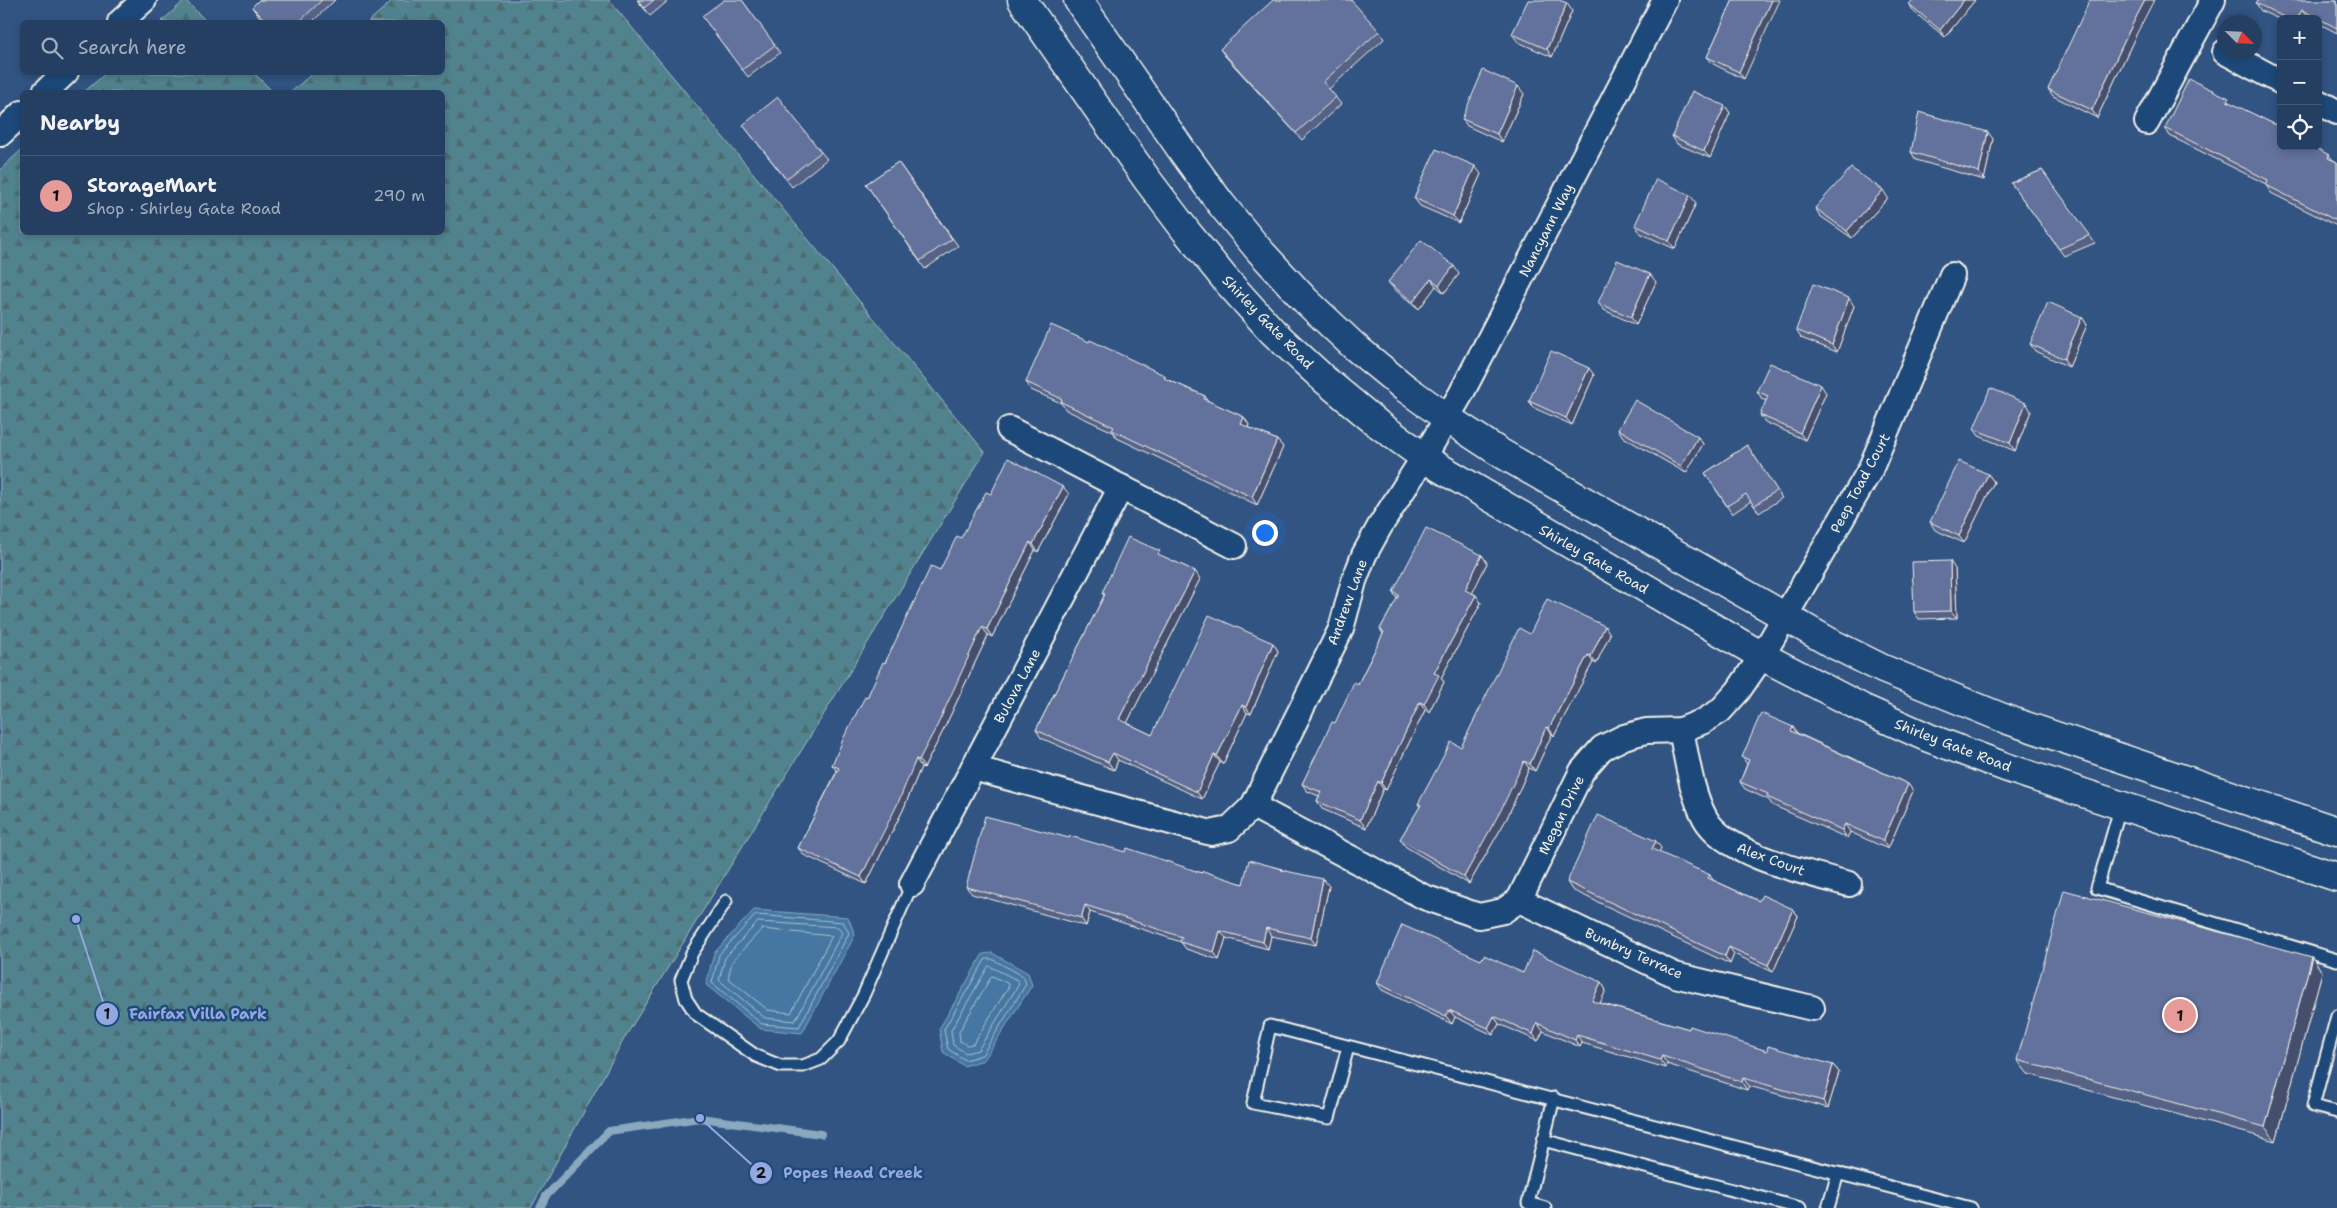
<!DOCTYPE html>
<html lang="en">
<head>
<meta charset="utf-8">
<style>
  body { margin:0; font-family:"Shantell Sans",sans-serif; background:#314a6b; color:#f1f3f6 }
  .controls { position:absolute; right:15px; top:15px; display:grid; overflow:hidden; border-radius:8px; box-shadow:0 2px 8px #0003 }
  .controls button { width:45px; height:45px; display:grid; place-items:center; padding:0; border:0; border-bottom:1px solid #425877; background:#253f62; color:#f1f3f6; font:25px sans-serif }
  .compass { position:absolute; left:2217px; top:15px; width:45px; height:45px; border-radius:50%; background:#253f62; box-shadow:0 2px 8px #0003; rotate:114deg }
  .you { position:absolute; left:1264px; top:532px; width:18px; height:18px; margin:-12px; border:4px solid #fff; border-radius:50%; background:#1a73e8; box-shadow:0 0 0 8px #1a73e833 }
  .badge { display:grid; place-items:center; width:32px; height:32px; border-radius:50%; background:#e69b98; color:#111; font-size:16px; font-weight:700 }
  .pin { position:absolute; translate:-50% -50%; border:2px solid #fff; box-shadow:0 1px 5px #0006 }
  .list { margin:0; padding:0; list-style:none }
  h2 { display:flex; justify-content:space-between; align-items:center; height:65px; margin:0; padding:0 20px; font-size:21px }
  h2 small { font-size:16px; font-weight:400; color:#a3afbe }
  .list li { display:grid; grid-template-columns:32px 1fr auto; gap:15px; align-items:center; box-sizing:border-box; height:80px; padding:0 20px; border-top:1px solid #425877 }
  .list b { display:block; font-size:19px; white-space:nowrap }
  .list p { margin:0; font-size:16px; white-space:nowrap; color:#a3afbe }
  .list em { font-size:16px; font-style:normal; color:#a3afbe }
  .icon { flex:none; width:28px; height:28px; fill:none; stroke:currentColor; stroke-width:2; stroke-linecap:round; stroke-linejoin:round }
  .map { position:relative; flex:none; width:2337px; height:1208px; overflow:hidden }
  .search { position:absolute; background:#253f62; box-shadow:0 2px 8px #0003; left:20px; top:20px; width:425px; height:55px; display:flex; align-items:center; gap:12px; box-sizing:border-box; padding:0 18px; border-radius:8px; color:#a3afbe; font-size:19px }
  .panel { position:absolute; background:#253f62; box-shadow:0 2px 8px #0003; left:20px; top:90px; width:425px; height:145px; border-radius:8px }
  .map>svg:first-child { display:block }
</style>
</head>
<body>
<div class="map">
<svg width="2337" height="1208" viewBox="0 0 2337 1208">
  <defs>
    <pattern id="forest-firs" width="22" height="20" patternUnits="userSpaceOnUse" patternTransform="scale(1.25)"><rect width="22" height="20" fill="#51838e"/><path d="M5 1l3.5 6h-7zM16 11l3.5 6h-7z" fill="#4e6b71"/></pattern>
  </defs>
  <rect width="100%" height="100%" fill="#315483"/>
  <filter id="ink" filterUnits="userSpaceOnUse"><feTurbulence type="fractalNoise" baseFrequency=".02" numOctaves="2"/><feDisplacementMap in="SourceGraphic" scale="10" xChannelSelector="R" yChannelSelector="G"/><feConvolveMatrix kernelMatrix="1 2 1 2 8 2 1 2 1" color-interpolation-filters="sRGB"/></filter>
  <g filter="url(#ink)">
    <g fill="url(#forest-firs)" stroke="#a2babb">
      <polygon points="185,0 207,22 161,22"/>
      <polygon points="393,0 609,0 985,452 624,1039 531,1208 0,1208 0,170 22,149 22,232 442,232 442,92 291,92 313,73 442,72 442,22 368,22"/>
      <polygon points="106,73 254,73 273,92 84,92"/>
    </g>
    <g fill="#4477a2" stroke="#8aa8be">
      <polygon points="754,910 848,917 855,935 802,1033 761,1029 706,985 714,953"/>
      <polygon points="992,953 1028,973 1032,985 984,1060 964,1066 943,1052 939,1029 983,954"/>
    </g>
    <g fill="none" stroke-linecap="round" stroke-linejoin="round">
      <g stroke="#aec0cc" stroke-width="1">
        <polygon points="756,915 843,922 849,933 799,1027 762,1024 712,983 719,955"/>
        <polygon points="758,922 838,927 842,933 795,1021 765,1018 719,980 725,958"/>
        <polygon points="762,929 832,936 791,1013 768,1010 728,978 732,962"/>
        <polygon points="986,959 992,959 1023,976 1026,984 982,1055 965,1060 948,1049 944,1030"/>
        <polygon points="989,966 1017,980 1019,984 978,1050 966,1053 953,1045 951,1031"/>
        <polygon points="992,976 1007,983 1009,986 973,1044 967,1045 960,1041 959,1032"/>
      </g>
      <polyline stroke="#8aa8be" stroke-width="8" points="540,1208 546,1196 609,1131 700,1118 821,1134"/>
      <g stroke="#f4f1e8" stroke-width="15">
        <g id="lane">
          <polyline points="2121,805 2097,888 2337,960"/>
          <polyline points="726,901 692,953 681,980 686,999 696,1014 756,1056 781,1066 803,1066 821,1059 839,1041 864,994 912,884"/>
          <polyline points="2337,1016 2313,1106 2337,1112"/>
          <polyline points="1348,1047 1329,1118 1253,1103 1270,1026 1971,1208"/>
          <polyline points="1543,1140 1800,1208"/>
          <polyline points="1545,1208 1528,1203 1554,1098"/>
          <polyline points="1828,1208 1838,1173"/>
        </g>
      </g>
      <g stroke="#f4f1e8" stroke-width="28">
        <g id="street">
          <polyline points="120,22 144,0"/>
          <polyline points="2225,52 2281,82"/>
          <polyline points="45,92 66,72"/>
          <polyline points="2318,102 2337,112"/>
          <polyline points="2147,122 2213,0"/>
          <polyline points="0,134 22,113"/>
          <polyline points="1009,429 1234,546"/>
          <path d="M1681,730C1687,759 1691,792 1705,818C1726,856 1809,873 1849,884"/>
          <polyline points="973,768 1211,833 1229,829 1253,806 1341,629 1354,581 1364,555 1380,526 1424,457 1461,394 1665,0"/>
          <polyline points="1253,806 1424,897 1479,916 1503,911 1519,900 1582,771 1602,748 1624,737 1646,731 1681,730 1704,721 1720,711 1738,691 1762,656 1870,470 1952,275"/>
          <polyline points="912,884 1121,487"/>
          <polyline points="1519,900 1675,975 1812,1008"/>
        </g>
      </g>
      <g stroke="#f4f1e8" stroke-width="31">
        <g id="secondary">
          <polyline points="1022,0 1146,178 1186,231 1225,279 1273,332 1325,380 1378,424 1435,465 1762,656 1864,709 1929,738 2008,768 2337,877"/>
          <polyline points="1078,0 1183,152 1221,204 1259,250 1305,300 1355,347 1405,388 1447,418 1499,452 1728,584 1831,643 1883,669 2008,720 2337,831"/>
        </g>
      </g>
      <use href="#lane" stroke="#1f4a7a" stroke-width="11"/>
      <use href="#street" stroke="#1f4a7a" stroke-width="24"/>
      <use href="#secondary" stroke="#1f4a7a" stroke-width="28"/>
    </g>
    <g fill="#556286" stroke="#f4f1e8">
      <polygon points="259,0 335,0 312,22 265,22 257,14 252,7"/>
      <polygon points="637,0 669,0 650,16"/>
      <polygon points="742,0 780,53 748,77 708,24"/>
      <polygon points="1733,0 1744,79 1713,64 1707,57"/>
      <polygon points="1913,0 1975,0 1945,37 1914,12 1909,4"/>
      <polygon points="2337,0 2337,33 2318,23 2318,19 2309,19 2307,18 2306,19 2281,19 2281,20 2261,11 2256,3"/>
      <polygon points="1572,11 1552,57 1518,42 1512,34"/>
      <polygon points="1379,31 1384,39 1329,89 1341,104 1302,140 1225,56 1220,49"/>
      <polygon points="2136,35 2097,118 2053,96 2048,89"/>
      <polygon points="1524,94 1502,142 1467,126 1462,119"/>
      <polygon points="2232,104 2280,127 2281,146 2329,155 2333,160 2337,162 2337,226 2271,193 2266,185 2266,184 2170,136 2165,128"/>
      <polygon points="1725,106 1730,113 1710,158 1677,144 1672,136"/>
      <polygon points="743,125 821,152 827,159 792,187"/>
      <polygon points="1993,139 1984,180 1916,160 1911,152"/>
      <polygon points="898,162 958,246 925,269 866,184"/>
      <polygon points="2042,170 2095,243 2064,256 2011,183"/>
      <polygon points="1481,174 1459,223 1420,206 1414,198"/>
      <polygon points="1888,198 1852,238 1820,216 1815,208"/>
      <polygon points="1696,203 1675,249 1640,233 1635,225"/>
      <polygon points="1459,274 1444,293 1436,286 1419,309 1394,289 1388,282"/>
      <polygon points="1656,282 1636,325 1604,310 1598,303"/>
      <polygon points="1854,306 1837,352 1801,338 1796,330"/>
      <polygon points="2082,317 2087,325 2069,367 2035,351 2030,344"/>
      <polygon points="1594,375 1572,425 1534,408 1529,401"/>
      <polygon points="1168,380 1205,396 1208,401 1244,417 1249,425 1248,427 1277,440 1283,447 1257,505 1117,438 1113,432 1066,410 1061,403 1031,390 1026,382"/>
      <polygon points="1757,391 1826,393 1805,440 1765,422 1760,415 1766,401 1762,399"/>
      <polygon points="2031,411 2015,451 1979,436 1974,429"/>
      <polygon points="1618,429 1698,437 1703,444 1686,473 1623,437"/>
      <polygon points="1747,445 1782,498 1759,513 1751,501 1732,514 1705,473"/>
      <polygon points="1988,474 1994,482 1964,543 1935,530 1930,522"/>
      <polygon points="1069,494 1038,552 1035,550 992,637 988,635 943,731 924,768 921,767 903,810 866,884 804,855 798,848 837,771 832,765 885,663 940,570 961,538"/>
      <polygon points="1482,555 1487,563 1472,593 1476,595 1481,603 1441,678 1444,682 1429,712 1425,710 1386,790 1383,789 1366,828 1322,809 1317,801 1319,796 1307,791 1302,784 1358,684 1383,634 1380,629 1397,599 1393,592"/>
      <polygon points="1164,557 1195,571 1200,579 1127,723 1152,735 1273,643 1278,651 1251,714 1247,713 1223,764 1220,762 1202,799 1118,760 1114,770 1041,738 1036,730 1104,596 1102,593"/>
      <polygon points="1955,569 1957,618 1919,619 1914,612"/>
      <polygon points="1530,634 1610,634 1596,664 1593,662 1554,736 1552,734 1535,771 1529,768 1507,818 1469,884 1406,847 1400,839 1420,807 1418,804 1461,747"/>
      <polygon points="1793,727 1797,733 1908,784 1913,791 1888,849 1850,832 1847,838 1772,805 1769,800 1745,789 1740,782 1747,764 1742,757"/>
      <polygon points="1661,848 1659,853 1710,875 1713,880 1759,901 1793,909 1798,916 1773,972 1734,954 1730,964 1572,890 1567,882"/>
      <polygon points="1125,852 1243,884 1282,869 1283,871 1329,886 1316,945 1271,936 1268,949 1226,938 1219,960 1186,949 1181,942 1090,912 1086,926 972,894 966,887"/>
      <polygon points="2312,957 2322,972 2276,1141 2028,1074 2017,1060"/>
      <polygon points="1481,960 1523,973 1601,982 1606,990 1600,1003 1689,1029 1767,1051 1833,1065 1839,1072 1828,1108 1749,1086 1747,1090 1667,1064 1666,1068 1582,1043 1580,1047 1543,1031 1538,1041 1499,1024 1493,1035 1455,1017 1452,1024 1382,990 1377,983"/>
    </g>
    <g fill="#45506d" stroke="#f4f1e8">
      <polygon points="1772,0 1780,0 1744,79 1739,72"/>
      <polygon points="1964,0 1975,0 1945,37 1940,30"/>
      <polygon points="2145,0 2154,0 2136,35 2097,118 2092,110 2131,27"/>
      <polygon points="1567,3 1572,11 1552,57 1547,49"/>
      <polygon points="2302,10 2307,18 2306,19 2297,19"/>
      <polygon points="1518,86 1524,94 1502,142 1497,134"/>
      <polygon points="1725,106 1730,113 1710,158 1704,151"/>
      <polygon points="1988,132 1993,139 1984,180 1979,172"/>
      <polygon points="1475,166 1481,174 1459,223 1453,216"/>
      <polygon points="1883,190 1888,198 1852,238 1847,231"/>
      <polygon points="1690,195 1696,203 1675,249 1669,241"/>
      <polygon points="1454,266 1459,274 1444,293 1439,285"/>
      <polygon points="1650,274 1656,282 1636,325 1631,317"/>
      <polygon points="1431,279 1436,286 1419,309 1413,302"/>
      <polygon points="1849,298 1854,306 1837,352 1832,345"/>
      <polygon points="2082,317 2087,325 2069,367 2064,359"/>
      <polygon points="1589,368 1594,375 1572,425 1566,418"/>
      <polygon points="1821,385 1826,393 1805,440 1800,433"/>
      <polygon points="2026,403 2031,411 2015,451 2010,443"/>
      <polygon points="1244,417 1249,425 1246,431 1241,424"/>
      <polygon points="1698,437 1703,444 1686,473 1681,466"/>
      <polygon points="1277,440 1283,447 1257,505 1252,497"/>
      <polygon points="1988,474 1994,482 1964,543 1959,536"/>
      <polygon points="1063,487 1069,494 1038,552 1033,544"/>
      <polygon points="1030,542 1035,550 992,637 987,629"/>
      <polygon points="1482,555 1487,563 1470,598 1465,590"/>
      <polygon points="1950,561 1955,569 1957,618 1951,611"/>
      <polygon points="1195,571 1200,579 1125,727 1119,719"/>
      <polygon points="1476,595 1481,603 1441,678 1444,682 1429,712 1424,704 1434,673"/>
      <polygon points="1605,626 1610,634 1596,664 1591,656"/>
      <polygon points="982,627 988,635 943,731 924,768 919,760"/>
      <polygon points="1273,643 1278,651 1251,714 1246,707"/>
      <polygon points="1588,655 1593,662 1554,736 1549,728"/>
      <polygon points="1420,702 1425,710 1386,790 1381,783"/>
      <polygon points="1242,705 1247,713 1223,764 1217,756"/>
      <polygon points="1546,727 1552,734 1535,771 1530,764"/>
      <polygon points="1793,727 1798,735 1791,731"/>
      <polygon points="1113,753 1118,760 1114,770 1108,762"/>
      <polygon points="1214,755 1220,762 1202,799 1197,792"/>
      <polygon points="916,759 921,767 903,810 866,884 861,877"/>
      <polygon points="1524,761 1529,768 1507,818 1469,884 1464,877"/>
      <polygon points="1378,781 1383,789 1366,828 1360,820"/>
      <polygon points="1908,784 1913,791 1888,849 1883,841"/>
      <polygon points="1845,824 1850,832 1847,838 1842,830"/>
      <polygon points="1656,841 1661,848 1657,857 1652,849"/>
      <polygon points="1323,879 1329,886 1316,945 1311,938"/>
      <polygon points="1085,905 1090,912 1086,926 1081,918"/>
      <polygon points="1793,909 1798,916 1773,972 1768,965"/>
      <polygon points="1266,928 1271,936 1268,949 1263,942"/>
      <polygon points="1220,931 1226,938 1219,960 1214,952"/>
      <polygon points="1729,947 1734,954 1730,964 1725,956"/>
      <polygon points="2312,957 2322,972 2276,1141 2265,1127"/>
      <polygon points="1601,982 1606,990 1598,1008 1592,1001"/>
      <polygon points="1449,1010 1455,1017 1452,1024 1446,1016"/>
      <polygon points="1494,1016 1499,1024 1493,1035 1488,1028"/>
      <polygon points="1537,1023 1543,1031 1538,1041 1533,1034"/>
      <polygon points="1577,1035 1582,1043 1580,1047 1575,1040"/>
      <polygon points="1662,1056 1667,1064 1666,1068 1660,1060"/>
      <polygon points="1833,1065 1839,1072 1828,1108 1823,1101"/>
      <polygon points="1743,1078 1749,1086 1747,1090 1742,1082"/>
    </g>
    <g fill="#63729c" stroke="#f4f1e8">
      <polygon points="259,0 322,0 299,22 267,22 252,7"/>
      <polygon points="638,0 654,0 644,8"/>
      <polygon points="724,0 742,0 775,45 742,70 702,16"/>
      <polygon points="1273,0 1351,0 1379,31 1323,82 1336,97 1296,133 1220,49"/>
      <polygon points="1528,0 1559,0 1567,3 1547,49 1512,34"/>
      <polygon points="1733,0 1772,0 1739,72 1707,57"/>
      <polygon points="1913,0 1964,0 1940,30 1909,4"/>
      <polygon points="2090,0 2145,0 2131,27 2092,110 2048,89"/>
      <polygon points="2258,0 2337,0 2337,28 2302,10 2297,19 2288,19 2256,3"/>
      <polygon points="1483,70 1518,86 1497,134 1462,119"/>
      <polygon points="2189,79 2229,98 2227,101 2280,127 2279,130 2281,131 2281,146 2312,146 2329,155 2328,158 2337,162 2337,221 2266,185 2268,180 2165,128"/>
      <polygon points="1692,91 1725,106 1704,151 1672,136"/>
      <polygon points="778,97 821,152 786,179 743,125"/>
      <polygon points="1919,112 1988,132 1979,172 1911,152"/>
      <polygon points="1436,149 1475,166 1453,216 1414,198"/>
      <polygon points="898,162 952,239 920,261 866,184"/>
      <polygon points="1851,168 1883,190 1847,231 1815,208"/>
      <polygon points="2042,170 2090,235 2059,249 2011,183"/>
      <polygon points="1656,179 1690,195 1669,241 1635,225"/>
      <polygon points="1421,240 1454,266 1439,285 1431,279 1413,302 1388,282"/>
      <polygon points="1617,260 1650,274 1631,317 1598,303"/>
      <polygon points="1813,284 1849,298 1832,345 1796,330"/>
      <polygon points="2048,302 2082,317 2064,359 2030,344"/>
      <polygon points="1051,325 1089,342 1090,340 1166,376 1164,378 1205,396 1204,399 1244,417 1241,424 1277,440 1252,497 1112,430 1114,427 1061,402 1062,399 1026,382"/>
      <polygon points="1551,351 1589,368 1566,418 1529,401"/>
      <polygon points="1770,363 1821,385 1800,433 1760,415 1768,396 1757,391"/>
      <polygon points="1990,388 2026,403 2010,443 1974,429"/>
      <polygon points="1635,400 1698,437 1681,466 1618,429"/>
      <polygon points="1747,445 1777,490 1754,506 1746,494 1727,506 1705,473"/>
      <polygon points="1008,458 1063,487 1033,544 1030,542 987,629 982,627 938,724 919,760 916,759 898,803 861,877 798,848 839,768 832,765 845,735 865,697 867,698 883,662 885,663 931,566 940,570 957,536 961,538 986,492 991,494"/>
      <polygon points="1959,461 1988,474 1959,536 1930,522"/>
      <polygon points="1426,528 1482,555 1465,590 1476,595 1434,673 1439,675 1424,704 1420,702 1381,783 1378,781 1360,820 1317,801 1321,792 1302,784 1332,722 1335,723 1354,682 1358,684 1384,632 1380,629 1399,595 1393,592"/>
      <polygon points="1128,537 1160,551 1158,554 1195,571 1119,719 1152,735 1209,615 1273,643 1246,707 1242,705 1217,756 1214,755 1197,792 1113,753 1108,762 1036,730 1105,594 1102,593"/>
      <polygon points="1950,561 1951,611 1914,612 1912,562"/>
      <polygon points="1547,599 1605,626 1591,656 1588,655 1549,728 1546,727 1530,764 1524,761 1501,810 1464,877 1400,839 1421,805 1418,804 1451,742 1461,747 1519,628 1530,634"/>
      <polygon points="1761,713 1793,727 1791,731 1908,784 1883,841 1845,824 1842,830 1767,797 1768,794 1740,782 1749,760 1742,757"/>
      <polygon points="1598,815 1656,841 1652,849 1710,875 1708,878 1759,901 1762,895 1793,909 1768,965 1729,947 1725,956 1567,882"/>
      <polygon points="985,816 1069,838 1070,836 1125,852 1127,848 1202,873 1203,871 1243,884 1249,860 1282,869 1281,870 1323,879 1311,938 1266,928 1263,942 1220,931 1214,952 1180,942 1182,937 1085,905 1081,918 966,887"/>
      <polygon points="2064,890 2312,957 2265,1127 2017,1060"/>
      <polygon points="1402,925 1481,960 1484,955 1523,973 1533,951 1601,982 1592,1001 1689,1029 1690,1026 1767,1051 1768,1046 1833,1065 1823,1101 1743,1078 1742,1082 1662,1056 1660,1060 1577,1035 1575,1040 1537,1023 1533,1034 1494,1016 1488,1028 1449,1010 1446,1016 1377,983"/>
    </g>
  </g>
  <g text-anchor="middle" stroke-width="5" stroke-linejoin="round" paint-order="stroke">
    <g font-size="14" fill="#f4f1e8" stroke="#1f4a7a">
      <text transform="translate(1546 230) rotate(-63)" y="5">Nancyann Way</text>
      <text transform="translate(1268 322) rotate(46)" y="5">Shirley Gate Road</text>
      <text transform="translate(1860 483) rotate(-62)" y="5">Peep Toad Court</text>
      <text transform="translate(1594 559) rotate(30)" y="5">Shirley Gate Road</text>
      <text transform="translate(1347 602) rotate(-70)" y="5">Andrew Lane</text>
      <text transform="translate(1017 686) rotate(-62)" y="5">Bulova Lane</text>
      <text transform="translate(1953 745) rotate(21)" y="5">Shirley Gate Road</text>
      <text transform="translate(1561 815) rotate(-64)" y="5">Megan Drive</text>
      <text transform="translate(1771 859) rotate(20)" y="5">Alex Court</text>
      <text transform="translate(1634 953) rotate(24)" y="5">Bumbry Terrace</text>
    </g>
  </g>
  <path fill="none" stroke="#93a8e1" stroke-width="2" d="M76 919L107 1014M700 1118L761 1173"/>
  <g fill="#93a8e1" stroke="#1f4a7a" stroke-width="2">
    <circle cx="76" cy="919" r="5"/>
    <circle cx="700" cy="1118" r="5"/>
    <circle cx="107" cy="1014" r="12"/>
    <circle cx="761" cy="1173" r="12"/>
  </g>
  <g font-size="15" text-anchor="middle" font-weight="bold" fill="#111">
    <text x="107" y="1019">1</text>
    <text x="761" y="1178">2</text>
  </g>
  <g font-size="15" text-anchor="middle" font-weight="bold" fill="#93a8e1" stroke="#1f4a7a" stroke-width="5" stroke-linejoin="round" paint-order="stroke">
    <text x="198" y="1019">Fairfax Villa Park</text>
    <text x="853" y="1178">Popes Head Creek</text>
  </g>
</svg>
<div class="controls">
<button>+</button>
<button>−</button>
<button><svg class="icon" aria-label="locate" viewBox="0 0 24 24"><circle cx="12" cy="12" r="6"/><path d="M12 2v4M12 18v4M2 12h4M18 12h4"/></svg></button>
</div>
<svg class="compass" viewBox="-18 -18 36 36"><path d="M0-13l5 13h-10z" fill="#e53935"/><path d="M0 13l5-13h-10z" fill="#a3afbe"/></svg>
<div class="you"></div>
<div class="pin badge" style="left:2180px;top:1015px">1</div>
<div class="search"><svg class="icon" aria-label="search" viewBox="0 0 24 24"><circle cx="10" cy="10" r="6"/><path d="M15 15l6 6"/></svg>Search here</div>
<section class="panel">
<h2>Nearby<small></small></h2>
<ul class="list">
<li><span class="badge">1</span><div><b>StorageMart</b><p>Shop · Shirley Gate Road</p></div><em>290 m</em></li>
</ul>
</section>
</div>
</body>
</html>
